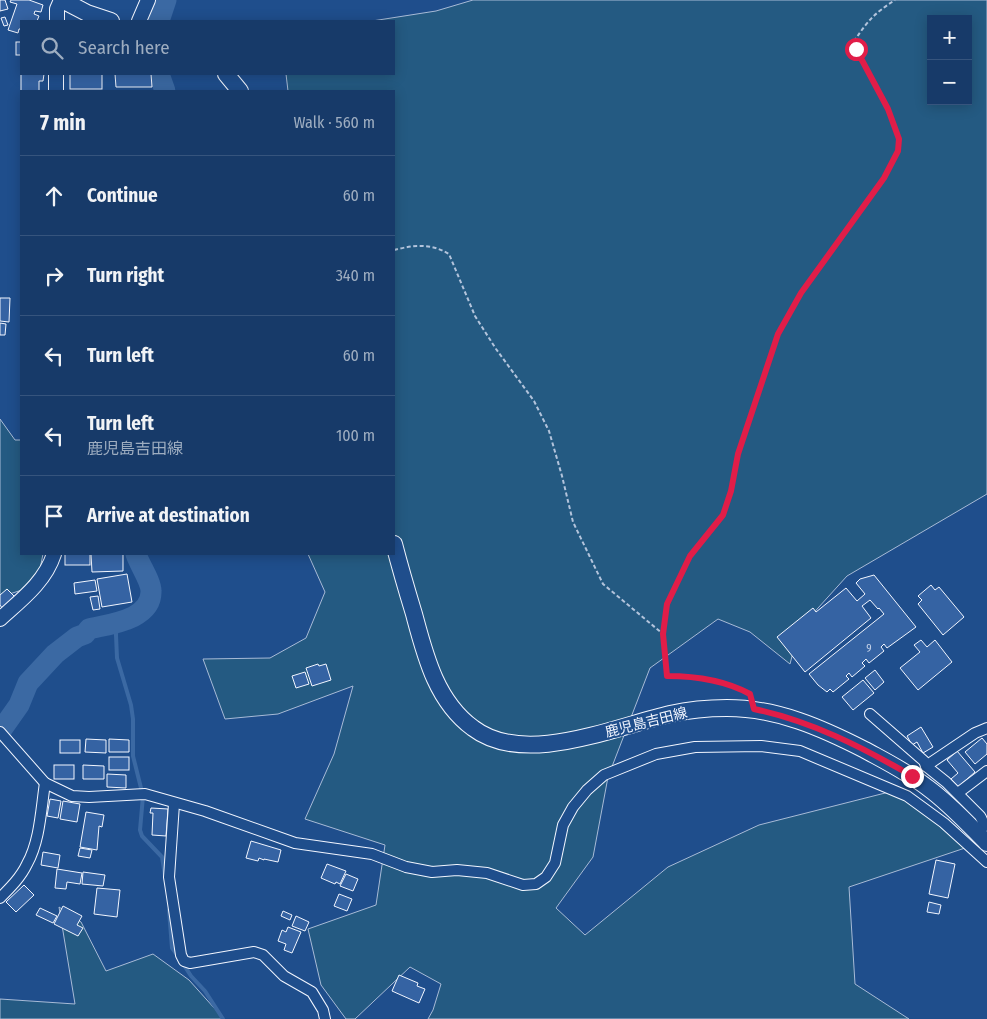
<!DOCTYPE html>
<html lang="en">
<head>
<meta charset="utf-8">
<style>
  body { margin:0; font-family:"Fira Sans Condensed","Noto Sans JP",sans-serif; background:#244571; color:#f1f3f6 }
  .controls { position:absolute; right:15px; top:15px; display:grid; overflow:hidden; border-radius:0px; box-shadow:0 2px 12px #0003 }
  .controls button { width:45px; height:45px; display:grid; place-items:center; padding:0; border:0; border-bottom:1px solid #36547d; background:#173a69; color:#f1f3f6; font:25px sans-serif }
  .stop { position:absolute; width:15px; height:15px; margin:-11px; border:4px solid #e11d48; border-radius:50%; background:#fff }
  .stop.end { background:#e11d48; border-color:#fff; box-shadow:0 1px 5px #0008 }
  .list { margin:0; padding:0; list-style:none }
  h2 { display:flex; justify-content:space-between; align-items:center; height:65px; margin:0; padding:0 20px; font-size:21px }
  h2 small { font-size:16px; font-weight:400; color:#9eadc0 }
  .list li { display:grid; grid-template-columns:32px 1fr auto; gap:15px; align-items:center; box-sizing:border-box; height:80px; padding:0 20px; border-top:1px solid #36547d }
  .list b { display:block; font-size:19px; white-space:nowrap }
  .list p { margin:0; font-size:16px; white-space:nowrap; color:#9eadc0 }
  .list em { font-size:16px; font-style:normal; color:#9eadc0 }
  .icon { flex:none; width:28px; height:28px; fill:none; stroke:currentColor; stroke-width:2; stroke-linecap:round; stroke-linejoin:round }
  .map { position:relative; flex:none; width:987px; height:1019px; overflow:hidden }
  .search { position:absolute; background:#173a69; box-shadow:0 2px 12px #0003; left:20px; top:20px; width:375px; height:55px; display:flex; align-items:center; gap:12px; box-sizing:border-box; padding:0 18px; border-radius:0px; color:#9eadc0; font-size:19px }
  .panel { position:absolute; background:#173a69; box-shadow:0 2px 12px #0003; left:20px; top:90px; width:375px; height:465px; border-radius:0px }
  .map>svg:first-child { display:block }
</style>
</head>
<body>
<div class="map">
<svg width="987" height="1019" viewBox="0 0 987 1019">
  <rect width="100%" height="100%" fill="#1f4e8c"/>
  <g fill="#245a82" stroke="#a8bbd7" fill-rule="evenodd">
    <path d="M473,0H987V494L847,576L799,629L790,664L750,632L718,619L650,668L608,777L593,857L556,908L585,935L668,867L759,825L897,790L965,848L849,887L855,984L909,1019H428L433,1010L441,984L410,967L355,1019H346L321,985L308,929L376,905L385,845L305,819L334,754L353,686L278,714L225,719L203,659L270,658L306,638L325,592L308,554H394V91H288L286,74H394V21H372L436,11ZM931,19H968V101H931Z"/>
    <polygon points="0,419 15,440 21,440 21,554 43,554 40,569 22,590 0,597"/>
    <polygon points="59,907 81,922 106,971 153,954 189,980 224,1019 0,1019 0,999 75,1004"/>
  </g>
  <g fill="none" stroke-linecap="round" stroke-linejoin="round">
    <g stroke="#3b69a3" stroke-width="4">
      <polyline points="117,623 116,635 117,658 131,705 133,719 133,756 143,796 140,830 142,836 162,857 165,876"/>
      <polyline points="169,910 172,948 178,956"/>
      <polyline points="182,962 191,976 205,991 223,1019"/>
    </g>
    <g stroke="#3b69a3" stroke-width="21">
      <polyline points="159,21 166,0"/>
      <polyline points="159,74 165,91"/>
      <path d="M0,732L19,705L28,683L55,654L77,637L85,634L89,629C109,624 152,620 151,591C151,581 139,564 136,554"/>
    </g>
  </g>
  <g fill="#3563a3" stroke="#f2f6ff">
    <polygon points="0,0 5,0 8,9 0,11"/>
    <polygon points="11,0 29,0 43,5 41,12 35,11 34,14 39,16 37,21 21,21 21,29 19,29 18,33 8,30 17,4 10,2"/>
    <polygon points="5,17 8,25 4,26 1,18"/>
    <rect x="16" y="42" width="5" height="13"/>
    <polygon points="21,58 21,74 44,74 43,81 39,81 39,91 21,91 21,95"/>
    <rect x="70" y="74" width="32" height="15"/>
    <polygon points="115,74 151,74 152,87 116,87"/>
    <polygon points="0,298 10,298 9,322 0,321"/>
    <polygon points="0,323 6,324 5,335 0,335"/>
    <rect x="65" y="554" width="25" height="11"/>
    <polygon points="91,554 123,554 123,571 92,572"/>
    <polygon points="127,574 132,602 102,607 97,579"/>
    <polygon points="874,575 916,627 887,648 884,644 881,647 884,651 869,663 866,659 862,663 865,666 852,677 849,673 846,676 849,679 833,692 830,689 827,692 818,685 809,674 884,614 879,608 878,609 870,600 862,606 871,618 805,672 777,637 813,608 816,612 846,588 857,601 865,594 856,583 860,579"/>
    <polygon points="95,580 97,591 75,594 74,583"/>
    <polygon points="931,585 935,590 939,587 964,617 943,635 918,604 922,600 918,596"/>
    <polygon points="7,589 15,597 2,608 0,605 0,595"/>
    <polygon points="98,596 100,609 93,610 90,597"/>
    <polygon points="921,640 927,647 935,640 952,662 918,690 900,668 920,652 914,645"/>
    <polygon points="318,664 319,666 326,664 331,680 312,686 306,668"/>
    <polygon points="875,670 884,682 875,690 865,678"/>
    <polygon points="305,672 309,684 296,688 292,676"/>
    <polygon points="863,680 874,693 853,710 842,697"/>
    <polygon points="921,727 933,747 923,753 917,742 912,745 907,736"/>
    <polygon points="982,738 987,744 987,754 975,764 965,752"/>
    <polygon points="86,739 106,740 106,753 85,752"/>
    <polygon points="109,739 129,740 129,752 109,752"/>
    <rect x="60" y="740" width="20" height="13"/>
    <polygon points="957,751 975,772 958,787 951,779 958,773 947,760"/>
    <rect x="109" y="757" width="20" height="13"/>
    <rect x="54" y="765" width="20" height="14"/>
    <polygon points="83,765 104,766 104,779 83,779"/>
    <polygon points="107,774 126,775 126,788 107,787"/>
    <polygon points="50,799 61,801 58,818 47,816"/>
    <polygon points="63,801 80,804 77,822 60,819"/>
    <polygon points="151,808 168,809 166,836 152,835 153,813 150,813"/>
    <polygon points="86,812 104,815 102,827 99,826 97,850 80,847"/>
    <polygon points="251,841 281,850 278,862 264,859 264,860 259,858 258,861 246,858"/>
    <polygon points="80,848 92,850 90,858 78,856"/>
    <polygon points="43,852 60,855 58,868 41,865"/>
    <polygon points="936,860 955,864 948,898 929,894"/>
    <polygon points="327,864 346,871 340,884 336,882 335,884 321,878"/>
    <polygon points="57,869 82,873 80,884 67,882 66,889 55,888"/>
    <polygon points="83,872 105,875 103,886 82,884"/>
    <polygon points="346,874 358,879 353,891 340,886"/>
    <polygon points="24,885 34,895 16,912 6,902"/>
    <polygon points="97,888 120,890 117,917 94,914"/>
    <polygon points="339,894 352,899 347,911 334,906"/>
    <polygon points="929,902 941,905 939,914 927,912"/>
    <polygon points="63,906 82,916 77,925 83,928 78,936 54,924"/>
    <polygon points="40,908 57,916 53,923 36,915"/>
    <polygon points="283,911 292,915 290,920 281,916"/>
    <polygon points="296,916 309,922 305,931 292,926"/>
    <polygon points="288,927 301,932 292,953 284,950 286,944 278,941 282,930 286,932"/>
    <polygon points="399,975 418,983 417,986 425,989 419,1003 392,991"/>
  </g>
  <g fill="none" stroke-linecap="round" stroke-linejoin="round">
    <g stroke="#f2f6ff" stroke-width="12">
      <g id="minor">
        <polyline points="870,714 924,761 926,766"/>
        <polyline points="0,732 45,783 72,796 89,797 145,794 205,811 295,843 372,854 406,867 432,872 457,870 487,873 523,885 536,884 546,877 555,863 563,825 573,807 587,790 604,775 656,754 695,747 761,746 800,751 907,796 944,823 987,862"/>
        <polyline points="958,793 987,771"/>
        <polyline points="174,804 169,877 181,955 184,961 190,963 254,952 263,955 284,976 312,992 323,1010 325,1019"/>
        <path d="M979,834C984,827 985,824 980,816L946,782L926,766L975,733L987,728"/>
        <path d="M0,898C10,888 21,877 27,864C40,841 41,809 45,783"/>
      </g>
    </g>
    <g stroke="#f2f6ff" stroke-width="16">
      <g id="tertiary">
        <polyline points="57,21 57,9 61,0"/>
        <polyline points="139,21 148,0"/>
        <polyline points="56,91 56,74"/>
        <path d="M0,619C21,600 45,582 54,554"/>
      </g>
    </g>
    <g stroke="#f2f6ff" stroke-width="18">
      <g id="primary">
        <polyline points="62,0 87,13 111,21"/>
        <polyline points="226,74 240,91"/>
        <path d="M394,544C400,567 407,591 414,614C425,655 436,701 473,728C524,767 614,727 670,714C688,710 708,708 727,708C777,708 822,728 865,750C887,762 909,773 928,788C950,804 968,824 987,843"/>
      </g>
    </g>
    <g stroke="#b3c4dc" stroke-width="2" stroke-dasharray="4 2.5" stroke-linecap="butt">
      <path d="M394,250C413,245 431,243 449,254L475,316L496,349L534,401L549,431L562,476L573,522L603,584L663,634"/>
      <path d="M750,695C732,681 690,677 667,677L663,634L667,604L691,556L723,515L731,491L738,454L778,334L801,293L884,178L898,151L899,139L888,109L856,49L855,40C868,20 875,13 895,0"/>
    </g>
    <use href="#minor" stroke="#1f4e8c" stroke-width="10"/>
    <use href="#tertiary" stroke="#1f4e8c" stroke-width="14"/>
    <use href="#primary" stroke="#1f4e8c" stroke-width="16"/>
  </g>
  <g fill="none" stroke-linecap="round" stroke-linejoin="round">
    <path stroke="#e11d48" stroke-width="6" d="M856,49L888,109L899,139L898,151L884,178L801,293L778,334L738,454L731,491L723,515L690,556L667,604L663,634L667,676C695,676 726,681 750,694L754,709C811,721 862,747 912,776"/>
  </g>
  <g text-anchor="middle" stroke-width="4" stroke-linejoin="round" paint-order="stroke">
    <g font-size="11" fill="#c3d1e8">
      <text x="869" y="652">9</text>
    </g>
    <g font-size="14" fill="#f2f6ff" stroke="#1f4e8c">
      <text transform="translate(646 722) rotate(-14)" y="5">鹿児島吉田線</text>
    </g>
  </g>
</svg>
<div class="controls">
<button>+</button>
<button>−</button>
</div>
<div class="stop" style="left:856px;top:49px"></div>
<div class="stop end" style="left:912px;top:776px"></div>
<div class="search"><svg class="icon" aria-label="search" viewBox="0 0 24 24"><circle cx="10" cy="10" r="6"/><path d="M15 15l6 6"/></svg>Search here</div>
<section class="panel">
<h2>7 min<small>Walk · 560 m</small></h2>
<ul class="list">
<li><svg class="icon" aria-label="ahead" viewBox="0 0 24 24"><path d="M12 20V5M6 11l6-6 6 6"/></svg><div><b>Continue</b></div><em>60 m</em></li>
<li><svg class="icon" aria-label="right" viewBox="0 0 24 24"><path d="M7 20v-9h11M14 6l5 5-5 5"/></svg><div><b>Turn right</b></div><em>340 m</em></li>
<li><svg class="icon" aria-label="left" viewBox="0 0 24 24"><path d="M17 20v-9H6M10 6l-5 5 5 5"/></svg><div><b>Turn left</b></div><em>60 m</em></li>
<li><svg class="icon" aria-label="left" viewBox="0 0 24 24"><path d="M17 20v-9H6M10 6l-5 5 5 5"/></svg><div><b>Turn left</b><p>鹿児島吉田線</p></div><em>100 m</em></li>
<li><svg class="icon" aria-label="arrive" viewBox="0 0 24 24"><path d="M6 21V4h12l-3 4 3 4H6"/></svg><div><b>Arrive at destination</b></div></li>
</ul>
</section>
</div>
</body>
</html>
